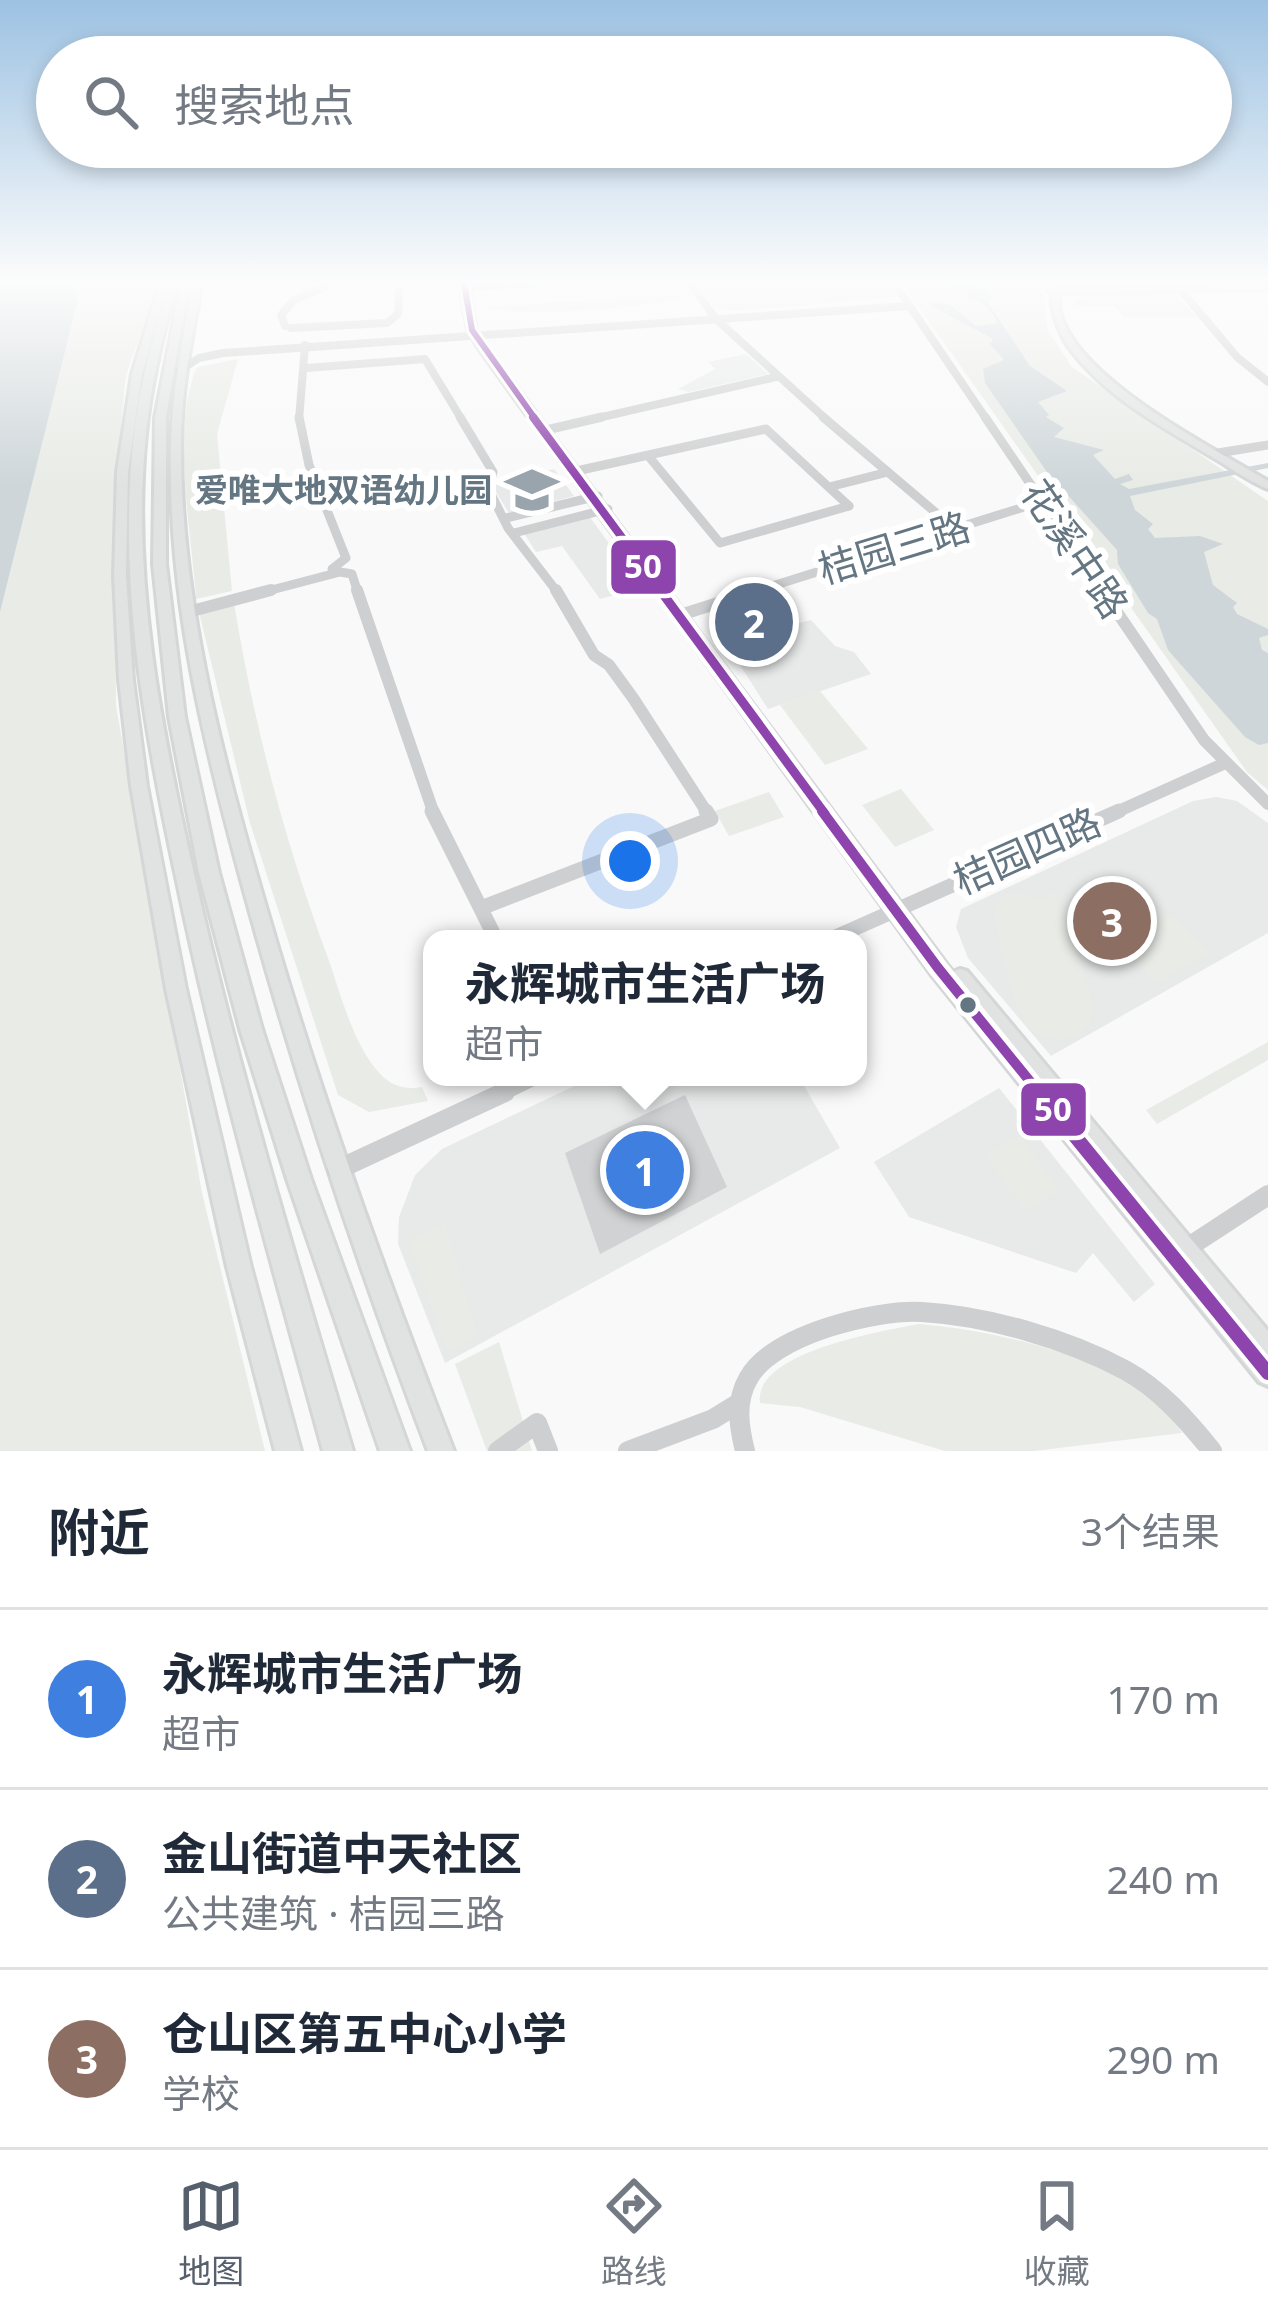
<!DOCTYPE html>
<html lang="zh">
<head>
<meta charset="utf-8">
<style>
  body { margin:0; font-family:"Noto Sans","Noto Sans SC",sans-serif; background:#f6f6f7; color:#1f2937 }
  .you { position:absolute; left:630px; top:861px; width:42px; height:42px; margin:-30px; border:9px solid #fff; border-radius:50%; background:#1a73e8; box-shadow:0 0 0 18px #1a73e833 }
  .badge { display:grid; place-items:center; width:78px; height:78px; border-radius:50%; background:#56606c; color:#fff; font-size:39px; font-weight:700 }
  .pin { position:absolute; translate:-50% -50%; border:6px solid #fff; box-shadow:0 3px 12px #0006 }
  .popup { position:absolute; left:423px; top:930px; width:444px; height:156px; box-sizing:border-box; display:grid; place-content:center; border-radius:24px; background:#fff; filter:drop-shadow(0 3px 9px #0005); font-size:39px; white-space:nowrap; color:#747a83 }
  .popup b { font-size:45px; color:#1f2937 }
  .popup::after { content:''; position:absolute; left:50%; top:100%; margin-left:-24px; border:24px solid transparent; border-top-color:#fff }
  .list { margin:0; padding:0; list-style:none }
  h2 { display:flex; justify-content:space-between; align-items:center; height:156px; margin:0; padding:0 48px; font-size:51px }
  h2 small { font-size:39px; font-weight:400; color:#747a83 }
  .list li { display:grid; grid-template-columns:78px 1fr auto; gap:36px; align-items:center; box-sizing:border-box; height:180px; padding:0 48px; border-top:3px solid #e0e1e3 }
  .list b { display:block; font-size:45px; white-space:nowrap }
  .list p { margin:0; font-size:39px; white-space:nowrap; color:#747a83 }
  .list em { font-size:39px; font-style:normal; color:#747a83 }
  .icon { flex:none; width:66px; height:66px; fill:none; stroke:currentColor; stroke-width:2; stroke-linecap:round; stroke-linejoin:round }
  .map { position:relative; flex:none; width:1268px; height:1451px; overflow:hidden }
  .search { position:absolute; background:#fff; box-shadow:0 6px 18px #0003; left:36px; right:36px; top:36px; height:132px; display:flex; align-items:center; gap:30px; box-sizing:border-box; padding:0 42px; border-radius:66px; color:#747a83; font-size:45px }
  .sheet { height:696px; background:#fff }
  nav { display:flex; justify-content:space-around; align-items:center; box-sizing:border-box; height:168px; border-top:3px solid #e0e1e3; background:#fff; font-size:33px; color:#747a83 }
  nav a { display:grid; justify-items:center; gap:6px }
  nav .on { color:#56606c }
  .map>svg:first-child { display:block }
</style>
</head>
<body>
<div class="map">
<svg width="1268" height="1451" viewBox="0 0 1268 1451">
  <rect width="100%" height="100%" fill="#f9f9f9"/>
  <g fill="#e8e9e9">
    <polygon points="698,283 887,283 897,297 732,311 713,306"/>
    <polygon points="1171,291 1197,317 1124,317 1114,306 1076,306 1074,301 1088,295"/>
    <polygon points="746,354 768,374 689,392 678,389 715,369 708,362"/>
    <polygon points="554,469 574,496 509,513 491,484"/>
    <polygon points="589,516 642,588 600,599 562,546 536,552 524,533"/>
    <polygon points="777,595 799,623 811,620 835,646 854,652 871,674 768,709 712,621 716,613"/>
    <polygon points="1216,797 1237,801 1268,823 1268,933 1051,1056 968,958 956,927 961,909 1193,801"/>
    <polygon points="593,1077 799,1077 840,1148 445,1363 398,1244 399,1217 415,1175 442,1149"/>
    <polygon points="999,1088 1155,1284 1134,1302 1093,1253 1076,1273 909,1217 874,1162"/>
  </g>
  <g fill="#e8ebe6">
    <polygon points="72,283 159,283 126,375 120,435 114,499 116,706 202,1193 265,1451 0,1451 0,562"/>
    <polygon points="902,283 1041,283 1048,331 1072,367 1268,501 1268,790 1247,772"/>
    <path d="M683,294V298C649,307 519,319 490,307Z"/>
    <path d="M238,359L217,434L232,591L196,599C192,534 170,426 197,367Z"/>
    <path d="M234,603C254,726 285,842 328,958C341,995 351,1037 375,1068C387,1084 403,1091 422,1087L428,1101L369,1112L338,1095L250,823L199,612Z"/>
    <polygon points="820,691 868,749 825,765 780,705"/>
    <polygon points="901,789 934,830 895,847 862,805"/>
    <polygon points="769,792 784,817 729,836 715,811"/>
    <path d="M1025,893L1046,901L1045,894H1055C1065,925 1092,980 1092,1010C1092,1048 1037,1046 1023,1018C1009,992 999,938 993,909L1006,894Z"/>
    <polygon points="1168,912 1209,953 1156,984 1116,940"/>
    <polygon points="1268,1042 1268,1060 1157,1124 1146,1110"/>
    <polygon points="1020,1135 1059,1190 1025,1212 986,1156"/>
    <polygon points="445,1224 478,1337 447,1353 408,1242"/>
    <path d="M919,1324C995,1330 1142,1361 1182,1433L1034,1451H945L800,1407L760,1403C753,1352 883,1331 919,1324Z"/>
    <polygon points="499,1342 532,1451 487,1451 455,1364"/>
  </g>
  <g fill="#ced6d9">
    <polygon points="0,283 76,283 77,303 0,612"/>
    <path d="M940,283H977L992,298L988,303L1030,366L1067,391L1038,402L1049,415L1046,417L1064,428L1054,437L1104,450L1093,455L1115,479L1129,474L1133,480L1120,484L1129,489L1268,463V468L1130,496L1135,510L1153,524L1148,529L1155,538L1200,536L1223,544L1204,552L1213,585L1237,603L1233,607L1237,614L1268,629V635L1259,638L1262,650L1268,653V743L1259,745L1245,737L1168,650L1157,619L1148,613L1118,564L1117,550L1047,472L985,383L983,369L1004,360L990,344L993,339L933,307L932,302L951,305L976,326L997,323C990,299 960,296 940,283Z"/>
  </g>
  <polygon fill="#d0d2d3" points="685,1095 727,1187 600,1254 565,1153"/>
  <g fill="none" stroke-linecap="round" stroke-linejoin="round">
    <g stroke="#d5d6d7" stroke-width="6">
      <g id="major">
        <polygon points="160,283 168,283 142,374 128,472 126,575 133,680 147,786 186,989 251,1267 301,1451 275,1451 227,1267 166,989 131,786 119,680 114,575 117,472 132,374"/>
        <path d="M194,283H202C192,337 181,390 181,445C181,616 229,782 277,944C328,1116 389,1284 454,1451H428C358,1267 296,1081 244,891C204,745 167,596 171,444C172,390 183,336 194,283Z"/>
        <polygon points="460,283 468,283 476,330 485,345 945,962 953,972 960,969 967,971 1268,1331 1268,1386 1259,1382 931,974 477,346 468,330"/>
        <path d="M1050,283H1058V288L1268,285V289L1059,293C1059,300 1059,306 1060,312C1076,379 1212,447 1268,481V489C1251,482 1235,471 1219,461C1167,430 1104,397 1068,346C1057,329 1052,313 1051,293L1048,291Z"/>
      </g>
    </g>
    <g stroke="#d5d6d6" stroke-width="6">
      <g id="highway">
        <path d="M169,283H177C163,333 151,382 146,434C131,580 162,732 194,874C238,1068 296,1260 353,1451H323C271,1261 216,1070 176,877C145,733 117,581 134,434C140,382 154,333 169,283Z"/>
        <polygon points="181,283 189,283 166,418 166,564 185,717 219,873 262,1029 311,1179 410,1451 380,1451 287,1179 240,1029 199,873 169,717 153,564 155,418"/>
      </g>
    </g>
    <g stroke="#cecfd0" stroke-width="8">
      <polyline points="690,283 716,319 827,420"/>
      <polyline points="894,283 987,420"/>
      <polyline points="470,287 540,283"/>
      <polyline points="1179,288 1237,357 1268,382"/>
      <polyline points="285,326 281,315 294,300 333,283"/>
      <polyline points="291,328 387,323 398,314 400,283"/>
      <polyline points="306,368 425,359 462,420"/>
      <polyline points="179,371 199,358 223,353 909,306"/>
      <polyline points="299,420 305,345"/>
      <polyline points="589,420 776,377"/>
    </g>
    <g stroke="#cecfd0" stroke-width="9">
      <polyline points="299,417 309,465 346,558 332,569"/>
      <polyline points="460,417 493,472 488,488 508,528 558,593"/>
      <polyline points="823,417 955,529"/>
      <polyline points="985,417 1104,593"/>
      <polyline points="542,431 602,417"/>
      <polyline points="1218,453 1268,445"/>
      <polyline points="650,458 720,543 849,506"/>
      <polyline points="572,472 766,429 849,506"/>
      <polyline points="829,487 888,472"/>
      <polyline points="506,518 598,496"/>
      <polyline points="514,533 608,509"/>
      <polyline points="260,593 340,572 352,574 358,593"/>
      <polyline points="750,593 1043,501"/>
    </g>
    <g stroke="#cecfd0" stroke-width="12">
      <polyline points="357,590 434,814"/>
      <polyline points="556,590 594,655 609,665 633,698 708,814"/>
      <polyline points="1102,590 1204,740 1268,804"/>
      <polyline points="188,612 271,590"/>
      <polyline points="677,616 759,590"/>
      <polyline points="1112,814 1223,764"/>
    </g>
    <g stroke="#cecfd0" stroke-width="15">
      <polyline points="432,811 496,939"/>
      <polyline points="481,908 711,819 706,811"/>
      <polyline points="831,939 1119,811"/>
      <polyline points="499,1095 536,1077"/>
    </g>
    <g stroke="#cecfd0" stroke-width="20">
      <polyline points="337,1170 505,1092"/>
      <polyline points="1184,1250 1268,1195"/>
      <polyline points="498,1451 537,1423 548,1451"/>
      <polyline points="628,1451 713,1419 739,1403"/>
      <path d="M745,1451C739,1427 735,1402 748,1379C771,1335 876,1309 922,1312C988,1316 1067,1339 1125,1370C1160,1389 1187,1420 1212,1451"/>
    </g>
    <use href="#major" fill="#e1e2e2" fill-rule="evenodd"/>
    <use href="#highway" fill="#e1e2e2" fill-rule="evenodd"/>
    <g stroke="#fff" stroke-width="12">
      <polyline id="bus-1-far4" points="464,283 472,330 536,420"/>
    </g>
    <g stroke="#fff" stroke-width="15">
      <polyline id="bus-1-far3" points="533,417 663,593"/>
    </g>
    <g stroke="#fff" stroke-width="18">
      <polyline id="bus-1-far2" points="660,590 825,814"/>
    </g>
    <g stroke="#fff" stroke-width="20">
      <polyline id="bus-1-far1" points="822,811 938,968 1041,1095"/>
    </g>
    <g stroke="#fff" stroke-width="22">
      <polyline id="bus-1" points="1039,1092 1268,1373"/>
    </g>
    <use href="#bus-1-far4" stroke="#8e44ad" stroke-width="6"/>
    <use href="#bus-1-far3" stroke="#8e44ad" stroke-width="8"/>
    <use href="#bus-1-far2" stroke="#8e44ad" stroke-width="9"/>
    <use href="#bus-1-far1" stroke="#8e44ad" stroke-width="10"/>
    <use href="#bus-1" stroke="#8e44ad" stroke-width="14"/>
  </g>
  <linearGradient id="sky" x2="0" y2="1"><stop stop-color="#9dc2e2"/><stop offset="0.58" stop-color="#fcfcfc"/><stop offset="1" stop-color="#fcfcfc" stop-opacity="0"/></linearGradient>
  <rect width="1268" height="486" fill="url(#sky)"/>
  <defs>
    <g id="school-bare" transform="scale(4.14)"><path d="M0-5L7-2L0 1L-7-2ZM-4 1L0 2.5L4 1V4Q0 6-4 4Z" fill="#99a4ac" stroke="#fff" stroke-width="2.5" paint-order="stroke"/></g>
  </defs>
  <g fill-rule="evenodd">
    <use href="#school-bare" x="532" y="490"/>
  </g>
  <circle fill="#657683" stroke="#fff" stroke-width="4.5" cx="968" cy="1005" r="10"/>
  <g text-anchor="middle" stroke-width="12" stroke-linejoin="round" paint-order="stroke">
    <g font-size="33" font-weight="bold" fill="#657683" stroke="#fff" text-anchor="end">
      <text x="492" y="502">爱唯大地双语幼儿园</text>
    </g>
    <g font-size="39" fill="#657683" stroke="#fff">
      <text transform="translate(894 548) rotate(-17)" y="14">桔园三路</text>
      <text transform="translate(1075 549) rotate(56)" y="14">花溪中路</text>
      <text transform="translate(1027 851) rotate(-24)" y="14">桔园四路</text>
    </g>
  </g>
  <g stroke="#fff" stroke-width="4.5">
    <rect x="609" y="538" width="69" height="58" rx="12" fill="#8e44ad"/>
    <rect x="1019" y="1081" width="69" height="57" rx="12" fill="#8e44ad"/>
  </g>
  <g font-size="33" text-anchor="middle" font-weight="bold" fill="#fff">
    <text x="643" y="578">50</text>
    <text x="1053" y="1121">50</text>
  </g>
</svg>
<div class="you"></div>
<div class="pin badge" style="left:645px;top:1170px;background:#3f7fe0">1</div>
<div class="popup"><b>永辉城市生活广场</b>超市</div>
<div class="pin badge" style="left:754px;top:622px;background:#5c6f8a">2</div>
<div class="pin badge" style="left:1112px;top:921px;background:#8d6e63">3</div>
<div class="search"><svg class="icon" aria-label="search" viewBox="0 0 24 24"><circle cx="10" cy="10" r="6"/><path d="M15 15l6 6"/></svg>搜索地点</div>
</div>
<section class="sheet">
<h2>附近<small>3个结果</small></h2>
<ul class="list">
<li><span class="badge" style="background:#3f7fe0">1</span><div><b>永辉城市生活广场</b><p>超市</p></div><em>170 m</em></li>
<li><span class="badge" style="background:#5c6f8a">2</span><div><b>金山街道中天社区</b><p>公共建筑 · 桔园三路</p></div><em>240 m</em></li>
<li><span class="badge" style="background:#8d6e63">3</span><div><b>仓山区第五中心小学</b><p>学校</p></div><em>290 m</em></li>
</ul>
</section>
<nav>
<a class="on"><svg class="icon" aria-label="map" viewBox="0 0 24 24"><path d="M3 6l6-2 6 2 6-2v14l-6 2-6-2-6 2zM9 4v14M15 6v14"/></svg>地图</a>
<a><svg class="icon" aria-label="directions" viewBox="0 0 24 24"><path d="M12 3l9 9-9 9-9-9zM9 14v-3h6M13 9l2 2-2 2"/></svg>路线</a>
<a><svg class="icon" aria-label="saved" viewBox="0 0 24 24"><path d="M7 4h10v16l-5-4-5 4z"/></svg>收藏</a>
</nav>
</body>
</html>
